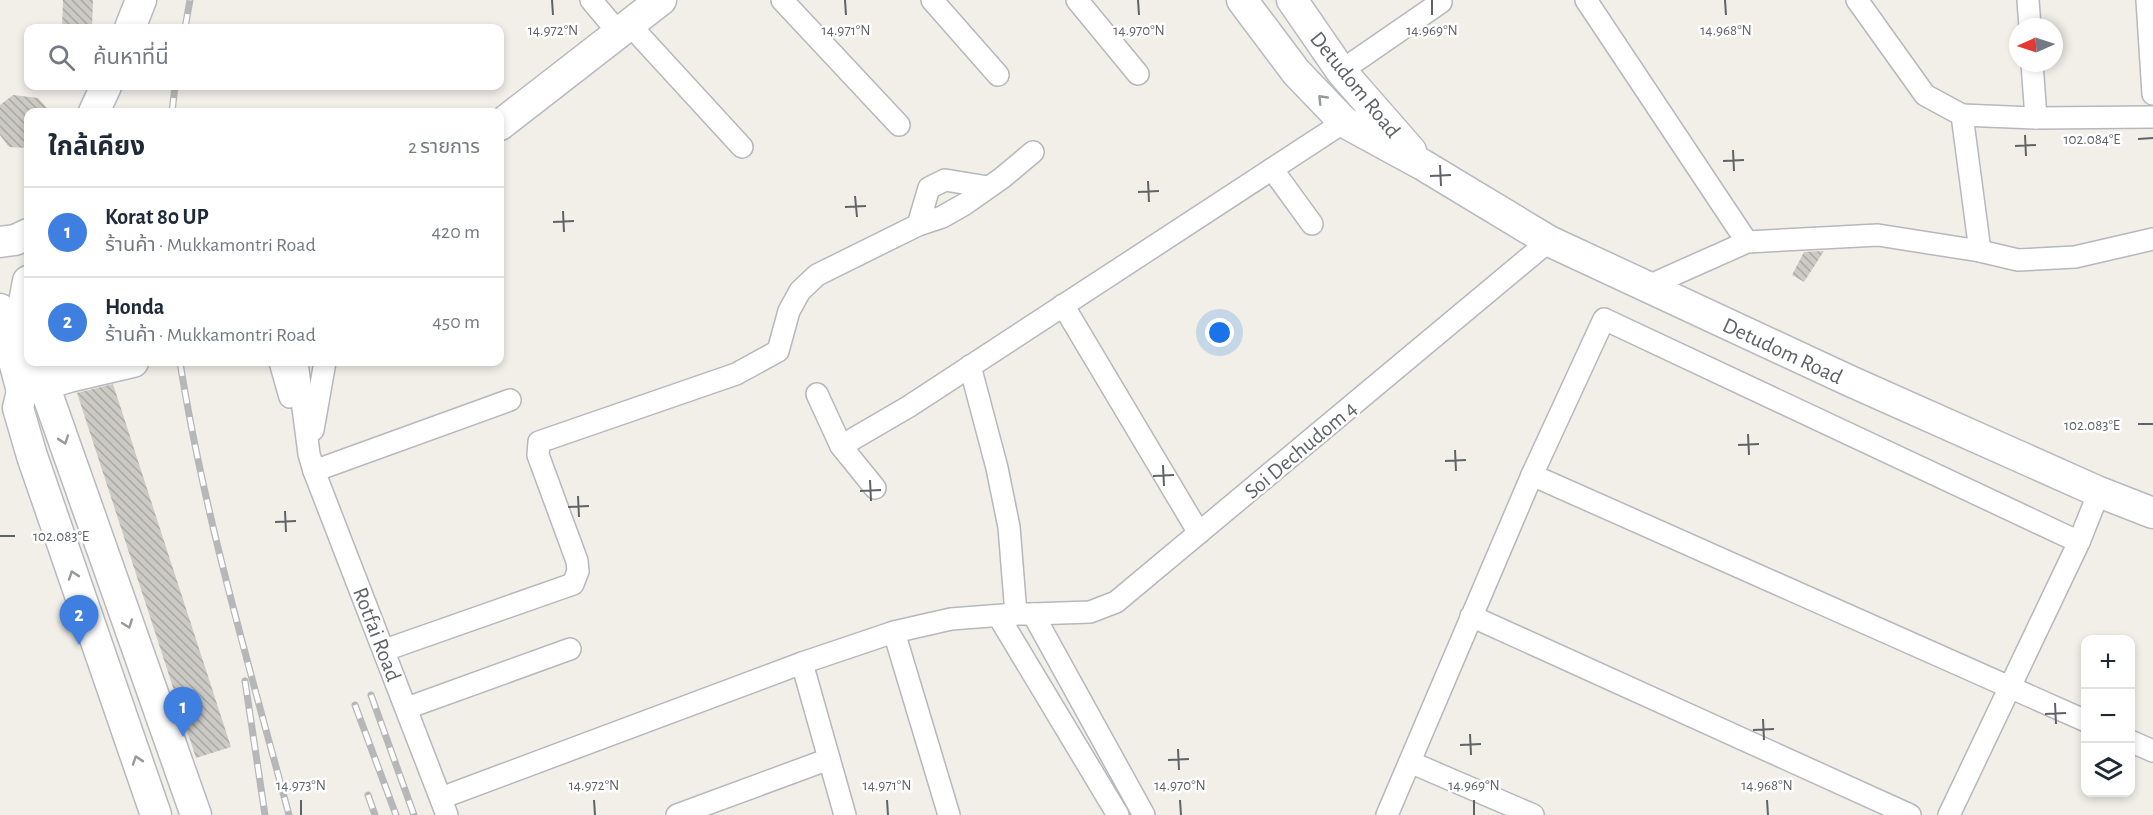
<!DOCTYPE html>
<html lang="th">
<head>
<meta charset="utf-8">
<style>
  body { margin:0; font-family:"Alegreya Sans","Noto Sans Thai",sans-serif; background:#f2f2f3; color:#1f2937 }
  .controls { position:absolute; right:18px; bottom:18px; display:grid; overflow:hidden; border-radius:12px; box-shadow:0 3px 9px #0003 }
  .controls button { width:54px; height:54px; display:grid; place-items:center; padding:0; border:0; border-bottom:2px solid #e0e1e3; background:#fff; color:#1f2937; font:30px sans-serif }
  .compass { position:absolute; left:2009px; top:18px; width:54px; height:54px; border-radius:50%; background:#fff; box-shadow:0 3px 9px #0003; rotate:267deg }
  .you { position:absolute; left:1220px; top:333px; width:21px; height:21px; margin:-15px; border:4px solid #fff; border-radius:50%; background:#1a73e8; box-shadow:0 0 0 9px #1a73e833 }
  .badge { display:grid; place-items:center; width:39px; height:39px; border-radius:50%; background:#ea4335; color:#fff; font-size:20px; font-weight:700 }
  .pin { position:absolute; translate:-50% -50px; filter:drop-shadow(0 2px 3px #0008) }
  .pin::after { content:''; position:absolute; top:32px; width:21px; height:18px; background:inherit; clip-path:polygon(0 0,100% 0,50% 100%) }
  .list { margin:0; padding:0; list-style:none }
  h2 { display:flex; justify-content:space-between; align-items:center; height:78px; margin:0; padding:0 24px; font-size:26px }
  h2 small { font-size:20px; font-weight:400; color:#747a83 }
  .list li { display:grid; grid-template-columns:39px 1fr auto; gap:18px; align-items:center; box-sizing:border-box; height:90px; padding:0 24px; border-top:2px solid #e0e1e3 }
  .list b { display:block; font-size:22px; white-space:nowrap }
  .list p { margin:0; font-size:20px; white-space:nowrap; color:#747a83 }
  .list em { font-size:20px; font-style:normal; color:#747a83 }
  .icon { flex:none; width:33px; height:33px; fill:none; stroke:currentColor; stroke-width:2; stroke-linecap:round; stroke-linejoin:round }
  .map { position:relative; flex:none; width:2153px; height:815px; overflow:hidden }
  .search { position:absolute; background:#fff; box-shadow:0 3px 9px #0003; left:24px; top:24px; width:480px; height:66px; display:flex; align-items:center; gap:15px; box-sizing:border-box; padding:0 21px; border-radius:12px; color:#747a83; font-size:22px }
  .panel { position:absolute; background:#fff; box-shadow:0 3px 9px #0003; left:24px; top:108px; width:480px; height:258px; border-radius:12px }
  .map>svg:first-child { display:block }
</style>
</head>
<body>
<div class="map">
<svg width="2153" height="815" viewBox="0 0 2153 815">
  <defs>
    <pattern id="building-back-hatch" width="6" height="6" patternUnits="userSpaceOnUse" patternTransform="scale(1.5)"><rect width="6" height="6" fill="#cccac5"/><path d="M-1 5l2 2M0 0l6 6M5-1l2 2" fill="none" stroke="#a9a8a4"/></pattern>
  </defs>
  <rect width="100%" height="100%" fill="#f1efe8"/>
  <g fill="url(#building-back-hatch)">
    <polygon points="63,0 93,0 92,28 62,28"/>
    <polygon points="13,95 38,98 51,112 28,112 28,148 9,147 0,135 0,105"/>
    <polygon points="1824,251 1804,282 1792,275 1804,252"/>
    <polygon points="113,384 231,747 196,758 77,393"/>
  </g>
  <g fill="none" stroke-linecap="round" stroke-linejoin="round">
    <g stroke="#b5b8bc" stroke-width="24">
      <g id="minor">
        <polyline points="591,0 618,32"/>
        <polyline points="782,0 899,125"/>
        <polyline points="932,0 998,75"/>
        <polyline points="1077,0 1138,74"/>
        <polyline points="1586,0 1747,242"/>
        <polyline points="1857,0 1925,95 1962,115 1980,251"/>
        <polyline points="2028,0 2030,27"/>
        <polyline points="2147,0 2153,94"/>
        <polyline points="629,24 742,147"/>
        <polyline points="2032,63 2036,118"/>
        <polyline points="1341,71 1441,2"/>
        <polyline points="1962,115 2036,118 2153,117"/>
        <polyline points="1272,169 1312,224"/>
        <polyline points="918,225 929,188 945,180 988,187"/>
        <polyline points="1646,287 1747,242 1878,235 1980,251 2018,260 2075,257 2153,239"/>
        <polyline points="1063,305 1199,533"/>
        <polyline points="280,362 290,397"/>
        <polyline points="297,362 309,454 314,471 447,815"/>
        <polyline points="970,366 997,468 1009,527 1016,614"/>
        <polyline points="817,394 841,446 875,488"/>
        <polyline points="313,430 325,362"/>
        <polyline points="841,446 908,407 1344,122"/>
        <polyline points="314,471 510,400"/>
        <polyline points="1532,475 2086,721"/>
        <polyline points="1033,614 1090,612 1116,602 1549,241"/>
        <polyline points="1471,616 1910,815"/>
        <polyline points="999,617 1118,815"/>
        <polyline points="894,632 949,815"/>
        <polyline points="385,650 573,584 578,571 577,561 538,455 539,442 736,374 778,351 789,311 800,291 817,275 918,225 942,217 965,204 1002,178 1033,152"/>
        <polyline points="802,663 845,815"/>
        <polyline points="407,708 570,649"/>
        <polyline points="2130,741 2153,751"/>
        <polyline points="1410,762 1533,815"/>
        <polyline points="441,798 802,663 894,632 951,619 1016,614 1033,614 1144,815"/>
        <polyline points="677,815 829,759"/>
        <polyline points="1387,815 1532,475 1604,319 2079,542"/>
        <polyline points="1949,815 2079,542 2099,492"/>
      </g>
    </g>
    <g stroke="#b6babf" stroke-width="33">
      <g id="secondary">
        <polyline points="1242,0 1296,72 1344,122 1423,165 1549,241 1850,381 2099,492 2153,513"/>
        <polyline points="1292,0 1341,71 1411,151"/>
        <polyline points="130,28 141,0"/>
        <polyline points="94,112 106,86"/>
        <polyline points="500,125 661,0"/>
        <polyline points="0,242 15,240 28,234"/>
        <polyline points="0,309 22,391"/>
        <polyline points="15,351 28,281"/>
        <polyline points="38,362 44,385 196,815"/>
        <polyline points="25,390 69,377 133,362"/>
        <polyline points="22,391 18,408 32,456 156,815"/>
      </g>
    </g>
    <use href="#minor" stroke="#fff" stroke-width="21"/>
    <use href="#secondary" stroke="#fff" stroke-width="30"/>
    <g stroke="#b6b7b8" stroke-width="7">
      <g id="rail">
        <polyline points="185,28 190,0"/>
        <polyline points="172,112 175,86"/>
        <path d="M180,362C204,515 249,665 289,815"/>
        <polyline points="245,681 265,815"/>
        <polyline points="371,695 414,815"/>
        <polyline points="355,705 396,815"/>
        <polyline points="368,795 375,815"/>
      </g>
    </g>
    <use href="#rail" stroke="#fff" stroke-width="4.5" stroke-dasharray="14" stroke-linecap="butt"/>
  </g>
  <defs><path id="oneway-chevron" d="M-2-3.5L2.5 0L-2 3.5" fill="none" stroke-width="1.6" stroke-linecap="round" stroke-linejoin="round" transform="scale(1.5)"/></defs>
  <g stroke="#979a9d">
    <use href="#oneway-chevron" transform="translate(1322 99) rotate(-134)"/>
    <use href="#oneway-chevron" transform="translate(64 440) rotate(71)"/>
    <use href="#oneway-chevron" transform="translate(73 575) rotate(-109)"/>
    <use href="#oneway-chevron" transform="translate(128 624) rotate(70)"/>
    <use href="#oneway-chevron" transform="translate(137 760) rotate(-109)"/>
  </g>
  <path fill="none" stroke="#5f6368" stroke-width="2" d="M552,0L553,15M845,0L846,15M1138,0L1139,15M1432,0V15M1725,0L1726,15M2025,135L2026,156M2138,139L2153,138M2015,146L2036,145M1733,150L1734,171M1723,161L1744,160M1440,165L1441,186M1430,176L1451,175M1148,181L1149,202M1138,192L1159,191M855,196L857,217M845,207L866,206M563,211L564,232M553,222L574,221M2138,424H2153M1748,434L1749,455M1738,445L1759,444M1455,450L1456,471M1445,461L1466,460M1163,465L1164,486M1153,476L1174,475M870,480L871,501M860,491L881,490M578,496L579,517M568,507L589,506M285,511L286,532M275,522L296,521M0,536H15M2055,703L2056,724M2045,714L2066,713M1763,719L1764,740M1753,730L1774,729M1470,734L1471,755M1460,745L1481,744M1178,749L1179,770M1168,760L1189,759M301,800V815M594,800L595,815M887,800L888,815M1180,800L1181,815M1474,800V815M1767,800L1768,815"/>
  <g text-anchor="middle" stroke-width="5" stroke-linejoin="round" paint-order="stroke">
    <g font-size="22" fill="#5f6368" stroke="#fff">
      <text transform="translate(1356 84) rotate(51)" y="8">Detudom Road</text>
      <text transform="translate(1783 350) rotate(25)" y="8">Detudom Road</text>
      <text transform="translate(1300 449) rotate(-40)" y="8">Soi Dechudom 4</text>
      <text transform="translate(378 634) rotate(69)" y="8">Rotfai Road</text>
    </g>
  </g>
  <g font-size="15" text-anchor="middle" fill="#5f6368" stroke="#fff" stroke-width="5" stroke-linejoin="round" paint-order="stroke">
    <text x="553" y="35">14.972°N</text>
    <text x="846" y="35">14.971°N</text>
    <text x="1139" y="35">14.970°N</text>
    <text x="1432" y="35">14.969°N</text>
    <text x="1726" y="35">14.968°N</text>
    <text x="2092" y="144">102.084°E</text>
    <text x="2092" y="430">102.083°E</text>
    <text x="61" y="541">102.083°E</text>
    <text x="301" y="790">14.973°N</text>
    <text x="594" y="790">14.972°N</text>
    <text x="887" y="790">14.971°N</text>
    <text x="1180" y="790">14.970°N</text>
    <text x="1474" y="790">14.969°N</text>
    <text x="1767" y="790">14.968°N</text>
  </g>
</svg>
<div class="controls">
<button>+</button>
<button>−</button>
<button><svg class="icon" aria-label="layers" viewBox="0 0 24 24"><path d="M12 4l9 5-9 5-9-5zM3 14l9 5 9-5"/></svg></button>
</div>
<svg class="compass" viewBox="-18 -18 36 36"><path d="M0-13l5 13h-10z" fill="#e53935"/><path d="M0 13l5-13h-10z" fill="#747a83"/></svg>
<div class="you"></div>
<div class="pin badge" style="left:183px;top:737px;background:#3f7fe0">1</div>
<div class="pin badge" style="left:79px;top:645px;background:#3f7fe0">2</div>
<div class="search"><svg class="icon" aria-label="search" viewBox="0 0 24 24"><circle cx="10" cy="10" r="6"/><path d="M15 15l6 6"/></svg>ค้นหาที่นี่</div>
<section class="panel">
<h2>ใกล้เคียง<small>2 รายการ</small></h2>
<ul class="list">
<li><span class="badge" style="background:#3f7fe0">1</span><div><b>Korat 80 UP</b><p>ร้านค้า · Mukkamontri Road</p></div><em>420 m</em></li>
<li><span class="badge" style="background:#3f7fe0">2</span><div><b>Honda</b><p>ร้านค้า · Mukkamontri Road</p></div><em>450 m</em></li>
</ul>
</section>
</div>
</body>
</html>
